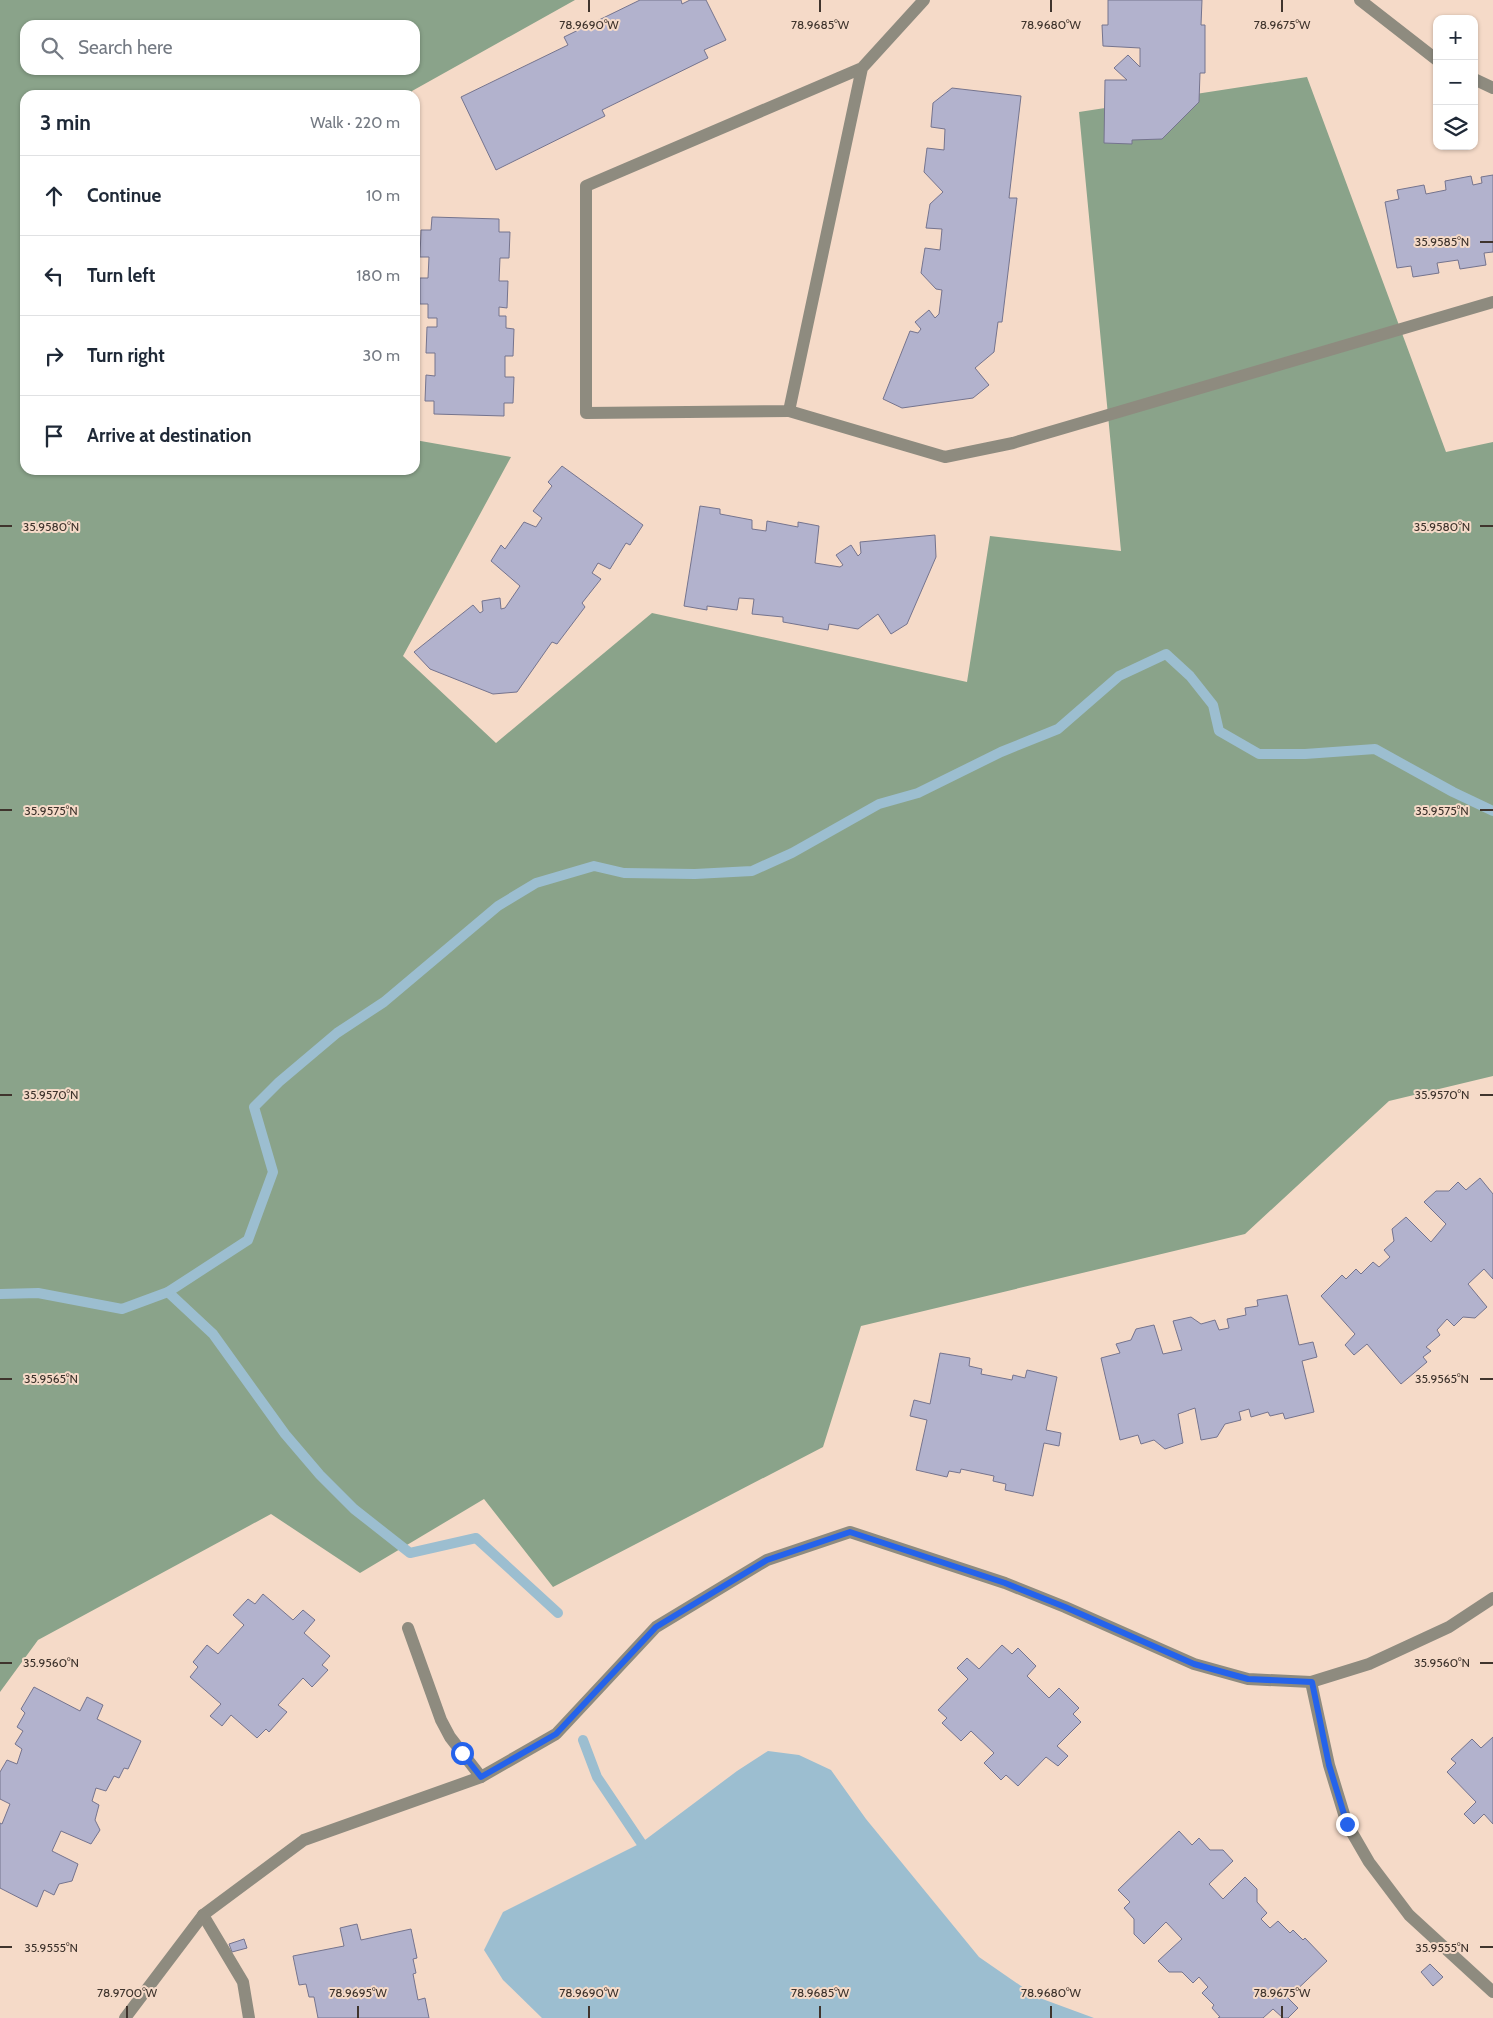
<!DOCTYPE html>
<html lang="en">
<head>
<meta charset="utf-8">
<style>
  body { margin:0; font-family:Cabin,sans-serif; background:#f2f2f3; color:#1f2937 }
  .controls { position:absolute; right:15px; top:15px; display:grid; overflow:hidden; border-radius:10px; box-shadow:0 1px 4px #0004 }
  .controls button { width:45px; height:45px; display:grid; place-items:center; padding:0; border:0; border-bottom:1px solid #e0e1e3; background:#fff; color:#1f2937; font:25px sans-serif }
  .stop { position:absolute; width:15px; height:15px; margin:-11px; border:4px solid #2563eb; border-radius:50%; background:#fff }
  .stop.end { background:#2563eb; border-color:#fff; box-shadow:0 1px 5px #0008 }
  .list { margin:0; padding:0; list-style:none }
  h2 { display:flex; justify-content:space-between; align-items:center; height:65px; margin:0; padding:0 20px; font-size:21px }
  h2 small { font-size:16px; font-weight:400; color:#747a83 }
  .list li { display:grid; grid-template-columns:32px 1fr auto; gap:15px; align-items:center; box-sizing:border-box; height:80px; padding:0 20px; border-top:1px solid #e0e1e3 }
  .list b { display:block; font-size:19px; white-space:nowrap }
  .list em { font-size:16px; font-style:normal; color:#747a83 }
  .icon { flex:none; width:28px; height:28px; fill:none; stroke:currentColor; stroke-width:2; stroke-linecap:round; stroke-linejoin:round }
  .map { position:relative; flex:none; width:1493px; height:2018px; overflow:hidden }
  .search { position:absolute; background:#fff; box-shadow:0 1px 4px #0004; left:20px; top:20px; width:400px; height:55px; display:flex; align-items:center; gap:12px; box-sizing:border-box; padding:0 18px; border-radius:15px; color:#747a83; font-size:19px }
  .panel { position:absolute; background:#fff; box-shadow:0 1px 4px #0004; left:20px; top:90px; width:400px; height:385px; border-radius:15px }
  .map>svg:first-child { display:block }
</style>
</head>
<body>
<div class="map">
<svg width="1493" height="2018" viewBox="0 0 1493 2018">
  <rect width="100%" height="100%" fill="#f5dac8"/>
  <path fill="#8aa38a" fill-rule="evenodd" d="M0,0H575L412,91V95H25V470H415V440L511,457L403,656L496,743L652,613L967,682L990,536L1121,551L1079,112L1307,77L1446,452L1493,442V1076L1389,1101L1245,1234L861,1326L823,1447L553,1587L484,1499L360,1573L271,1514L38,1640L0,1692ZM25,25H415V70H25Z"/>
  <polygon fill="#9cbed0" points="768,1751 799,1755 831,1770 866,1819 979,1957 1037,1997 1094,2018 542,2018 503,1980 484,1950 503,1912 641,1843 737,1771"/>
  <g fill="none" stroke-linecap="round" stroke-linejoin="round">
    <g stroke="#9cbed0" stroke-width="10">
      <polyline points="168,1292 213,1334 285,1434 320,1475 354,1509 410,1553 476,1538 558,1613"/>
      <polyline points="0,1294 38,1293 122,1309 168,1292 248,1240 273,1172 254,1107 279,1082 337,1033 384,1002 498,906 536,883 594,866 624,873 695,874 752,871 792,853 879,804 918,793 1001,752 1058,729 1119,676 1166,654 1190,676 1213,705 1219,731 1259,754 1305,754 1375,749 1453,792 1493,811"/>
      <polyline points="583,1740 597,1777 648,1853"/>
    </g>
  </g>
  <g fill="#b2b2cd" stroke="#75748e">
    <polygon points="640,0 681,0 682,4 690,0 706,0 726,40 704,50 708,58 602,110 605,116 496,170 461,97 568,45 564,37"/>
    <polygon points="1108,0 1202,0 1201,25 1205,25 1205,73 1200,73 1199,102 1162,139 1132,140 1132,144 1104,143 1105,80 1127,80 1114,68 1128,55 1140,67 1140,48 1103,46 1102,25 1108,25"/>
    <polygon points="952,88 1021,96 1009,198 1017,198 1002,322 998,322 994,352 975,368 989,385 973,398 902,408 883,399 910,331 918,333 921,329 915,322 929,310 935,318 939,314 942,290 936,289 921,273 925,248 940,250 942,229 926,228 930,204 943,192 924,172 927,148 944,150 945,129 931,127 933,103"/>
    <polygon points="1493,175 1493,252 1484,253 1486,265 1460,269 1458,260 1437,263 1439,273 1413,277 1411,266 1397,268 1385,202 1399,199 1397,190 1424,185 1426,194 1446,190 1445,181 1471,176 1473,185 1482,183 1481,177"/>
    <polygon points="432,217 499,219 499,232 510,232 509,258 500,258 499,281 508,281 507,308 499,307 499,316 506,316 506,328 514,329 513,356 505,356 505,377 514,377 513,403 504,403 504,416 434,414 434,401 425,401 426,375 435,376 435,353 426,353 427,327 437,327 437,318 428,318 428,304 420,304 420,278 428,278 429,257 420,257 421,230 431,230"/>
    <polygon points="562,466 643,525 630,545 626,543 610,569 598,563 592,573 601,579 582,603 585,607 557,644 552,642 517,692 493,694 430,669 414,652 473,605 480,613 483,611 482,601 500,598 501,609 505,608 520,586 491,561 501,545 505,549 524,522 536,527 542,518 533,511 552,486 548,482"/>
    <polygon points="700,506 720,509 720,514 752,520 752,529 766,531 767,521 798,527 798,522 819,526 815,563 840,567 843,565 836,555 851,545 858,556 861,553 860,542 935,535 936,557 907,624 891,634 878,614 858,629 829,624 828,630 783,622 783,617 752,614 754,599 739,598 737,610 707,606 707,610 684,606"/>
    <polygon points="1480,1178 1493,1194 1493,1279 1484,1269 1468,1284 1487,1307 1475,1318 1463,1317 1454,1326 1447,1319 1437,1330 1440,1335 1426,1347 1431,1351 1423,1357 1427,1362 1401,1384 1367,1344 1354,1355 1345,1345 1355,1334 1321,1296 1342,1275 1346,1279 1356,1269 1361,1274 1373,1262 1379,1267 1390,1257 1384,1250 1394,1241 1392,1229 1406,1217 1431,1242 1446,1224 1424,1202 1436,1191 1449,1191 1458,1182 1466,1190"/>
    <polygon points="1287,1295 1299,1345 1313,1342 1317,1357 1302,1361 1314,1412 1285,1419 1283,1413 1270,1416 1268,1412 1251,1417 1249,1409 1239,1412 1241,1420 1225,1424 1217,1437 1201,1440 1195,1408 1178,1414 1183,1443 1165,1449 1154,1440 1141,1444 1138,1435 1120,1440 1101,1358 1120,1353 1116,1344 1131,1340 1136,1329 1154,1325 1163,1354 1182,1350 1173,1321 1191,1317 1201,1324 1215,1320 1219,1330 1229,1328 1227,1319 1246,1315 1245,1308 1258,1306 1257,1300"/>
    <polygon points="940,1353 970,1358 969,1366 982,1369 981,1374 1012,1380 1013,1375 1025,1378 1027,1370 1057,1377 1046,1430 1061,1433 1059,1446 1044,1443 1033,1496 1005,1490 1006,1484 993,1481 994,1476 961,1469 960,1473 949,1471 947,1477 916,1470 927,1420 910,1416 914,1400 930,1404"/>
    <polygon points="263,1594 293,1620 303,1610 315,1620 304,1633 330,1656 322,1665 328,1670 312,1687 303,1678 278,1705 287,1712 269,1732 266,1729 257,1738 231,1715 222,1726 210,1716 221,1704 190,1677 198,1667 193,1662 207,1645 218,1654 244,1625 233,1615 248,1599 255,1604"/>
    <polygon points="1002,1645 1012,1654 1018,1648 1036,1666 1027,1676 1049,1698 1059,1688 1079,1708 1073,1714 1081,1722 1057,1746 1068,1756 1058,1766 1046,1757 1018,1786 1006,1775 1001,1780 984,1763 994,1753 971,1731 961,1741 942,1723 947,1718 938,1710 968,1679 957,1668 967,1658 979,1669"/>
    <polygon points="34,1687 80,1711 87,1697 103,1705 97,1719 141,1741 128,1769 124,1768 119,1778 114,1776 106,1791 96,1788 92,1801 99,1805 95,1820 100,1830 91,1844 61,1831 52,1851 78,1864 72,1881 59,1884 54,1895 44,1890 37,1907 0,1888 0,1823 2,1824 10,1804 0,1799 0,1772 7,1760 17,1764 22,1749 15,1744 23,1731 17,1727 25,1713 21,1709"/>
    <polygon points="1493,1737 1493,1824 1484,1814 1474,1824 1464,1814 1476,1802 1447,1772 1456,1763 1451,1759 1472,1739 1481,1748"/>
    <polygon points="1179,1831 1192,1845 1199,1838 1210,1850 1223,1850 1233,1861 1209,1884 1223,1899 1245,1877 1257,1889 1257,1902 1267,1913 1261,1919 1270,1928 1278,1921 1290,1933 1293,1930 1303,1940 1305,1938 1327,1961 1288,1998 1298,2008 1288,2018 1283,2018 1273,2009 1263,2018 1218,2018 1220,2017 1212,2008 1214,2005 1202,1993 1208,1987 1199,1977 1193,1983 1182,1972 1169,1972 1158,1961 1182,1939 1166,1922 1144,1944 1134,1934 1134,1919 1124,1908 1130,1902 1118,1890"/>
    <polygon points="357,1924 361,1940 411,1929 417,1958 413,1959 416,1973 413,1974 418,2000 425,1998 429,2018 318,2018 314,1997 309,1997 306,1984 299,1985 293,1956 344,1946 340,1928"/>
    <polygon points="244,1939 247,1948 232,1952 229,1944"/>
    <polygon points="1430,1964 1443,1977 1433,1986 1421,1972"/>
  </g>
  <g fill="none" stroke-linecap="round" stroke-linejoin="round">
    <g stroke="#8e8b7f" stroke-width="12">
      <polyline points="1360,0 1437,60"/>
      <polyline points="862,68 789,411 586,413 586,186 862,68 924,0"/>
      <polyline points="1474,79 1493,88"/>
      <polyline points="789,411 945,457 1013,443 1493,302"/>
      <polyline points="408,1628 441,1720 450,1737 481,1777"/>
      <polyline points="1311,1682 1329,1765 1347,1824 1369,1862 1409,1915 1493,1992"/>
      <polyline points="203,1915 243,1982 249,2018"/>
      <polyline points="125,2018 203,1915 304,1840 481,1777 556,1734 656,1627 767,1560 850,1532 1005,1583 1065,1607 1194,1664 1248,1679 1311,1682 1369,1664 1449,1627 1493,1598"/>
    </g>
  </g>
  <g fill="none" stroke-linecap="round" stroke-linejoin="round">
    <polyline stroke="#2563eb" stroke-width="6" points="462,1753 481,1777 556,1734 656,1627 767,1560 850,1532 1005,1583 1065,1607 1194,1664 1248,1679 1312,1682 1329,1765 1347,1824"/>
  </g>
  <path fill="none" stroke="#3f342d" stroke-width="2" d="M589,0V12M820,0V12M1051,0V12M1282,0V12M1480,242H1493M0,526H12M1480,526H1493M0,810H12M1480,810H1493M0,1095H12M1480,1095H1493M0,1379H12M1480,1379H1493M0,1663H12M1480,1663H1493M0,1947H12M1480,1947H1493M127,2006V2018M358,2006V2018M589,2006V2018M820,2006V2018M1051,2006V2018M1282,2006V2018"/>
  <g font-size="12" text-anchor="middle" fill="#3f342d" stroke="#f5dac8" stroke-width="4" stroke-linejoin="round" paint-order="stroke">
    <text x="589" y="29">78.9690°W</text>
    <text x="820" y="29">78.9685°W</text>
    <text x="1051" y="29">78.9680°W</text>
    <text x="1282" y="29">78.9675°W</text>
    <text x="1442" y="246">35.9585°N</text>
    <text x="51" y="531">35.9580°N</text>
    <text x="1442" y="531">35.9580°N</text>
    <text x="51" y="815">35.9575°N</text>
    <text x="1442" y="815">35.9575°N</text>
    <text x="51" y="1099">35.9570°N</text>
    <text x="1442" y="1099">35.9570°N</text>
    <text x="51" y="1383">35.9565°N</text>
    <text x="1442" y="1383">35.9565°N</text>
    <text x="51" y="1667">35.9560°N</text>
    <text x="1442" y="1667">35.9560°N</text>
    <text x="51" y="1952">35.9555°N</text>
    <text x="1442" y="1952">35.9555°N</text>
    <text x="127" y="1997">78.9700°W</text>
    <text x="358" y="1997">78.9695°W</text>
    <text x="589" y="1997">78.9690°W</text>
    <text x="820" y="1997">78.9685°W</text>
    <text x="1051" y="1997">78.9680°W</text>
    <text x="1282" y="1997">78.9675°W</text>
  </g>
</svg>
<div class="controls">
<button>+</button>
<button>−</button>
<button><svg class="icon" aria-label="layers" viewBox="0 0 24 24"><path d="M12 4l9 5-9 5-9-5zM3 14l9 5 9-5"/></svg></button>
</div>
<div class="stop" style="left:462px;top:1753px"></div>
<div class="stop end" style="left:1347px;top:1824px"></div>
<div class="search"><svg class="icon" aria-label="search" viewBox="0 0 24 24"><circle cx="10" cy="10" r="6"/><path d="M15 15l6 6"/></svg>Search here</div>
<section class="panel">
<h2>3 min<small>Walk · 220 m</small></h2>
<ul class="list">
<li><svg class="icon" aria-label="ahead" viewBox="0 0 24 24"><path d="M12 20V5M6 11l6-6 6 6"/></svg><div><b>Continue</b></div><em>10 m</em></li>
<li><svg class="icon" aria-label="left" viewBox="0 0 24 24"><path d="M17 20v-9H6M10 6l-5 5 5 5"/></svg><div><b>Turn left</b></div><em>180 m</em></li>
<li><svg class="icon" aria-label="right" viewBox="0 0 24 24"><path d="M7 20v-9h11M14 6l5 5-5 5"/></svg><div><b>Turn right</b></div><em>30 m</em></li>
<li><svg class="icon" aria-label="arrive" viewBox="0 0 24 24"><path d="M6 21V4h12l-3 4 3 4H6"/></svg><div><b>Arrive at destination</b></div></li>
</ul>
</section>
</div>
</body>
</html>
